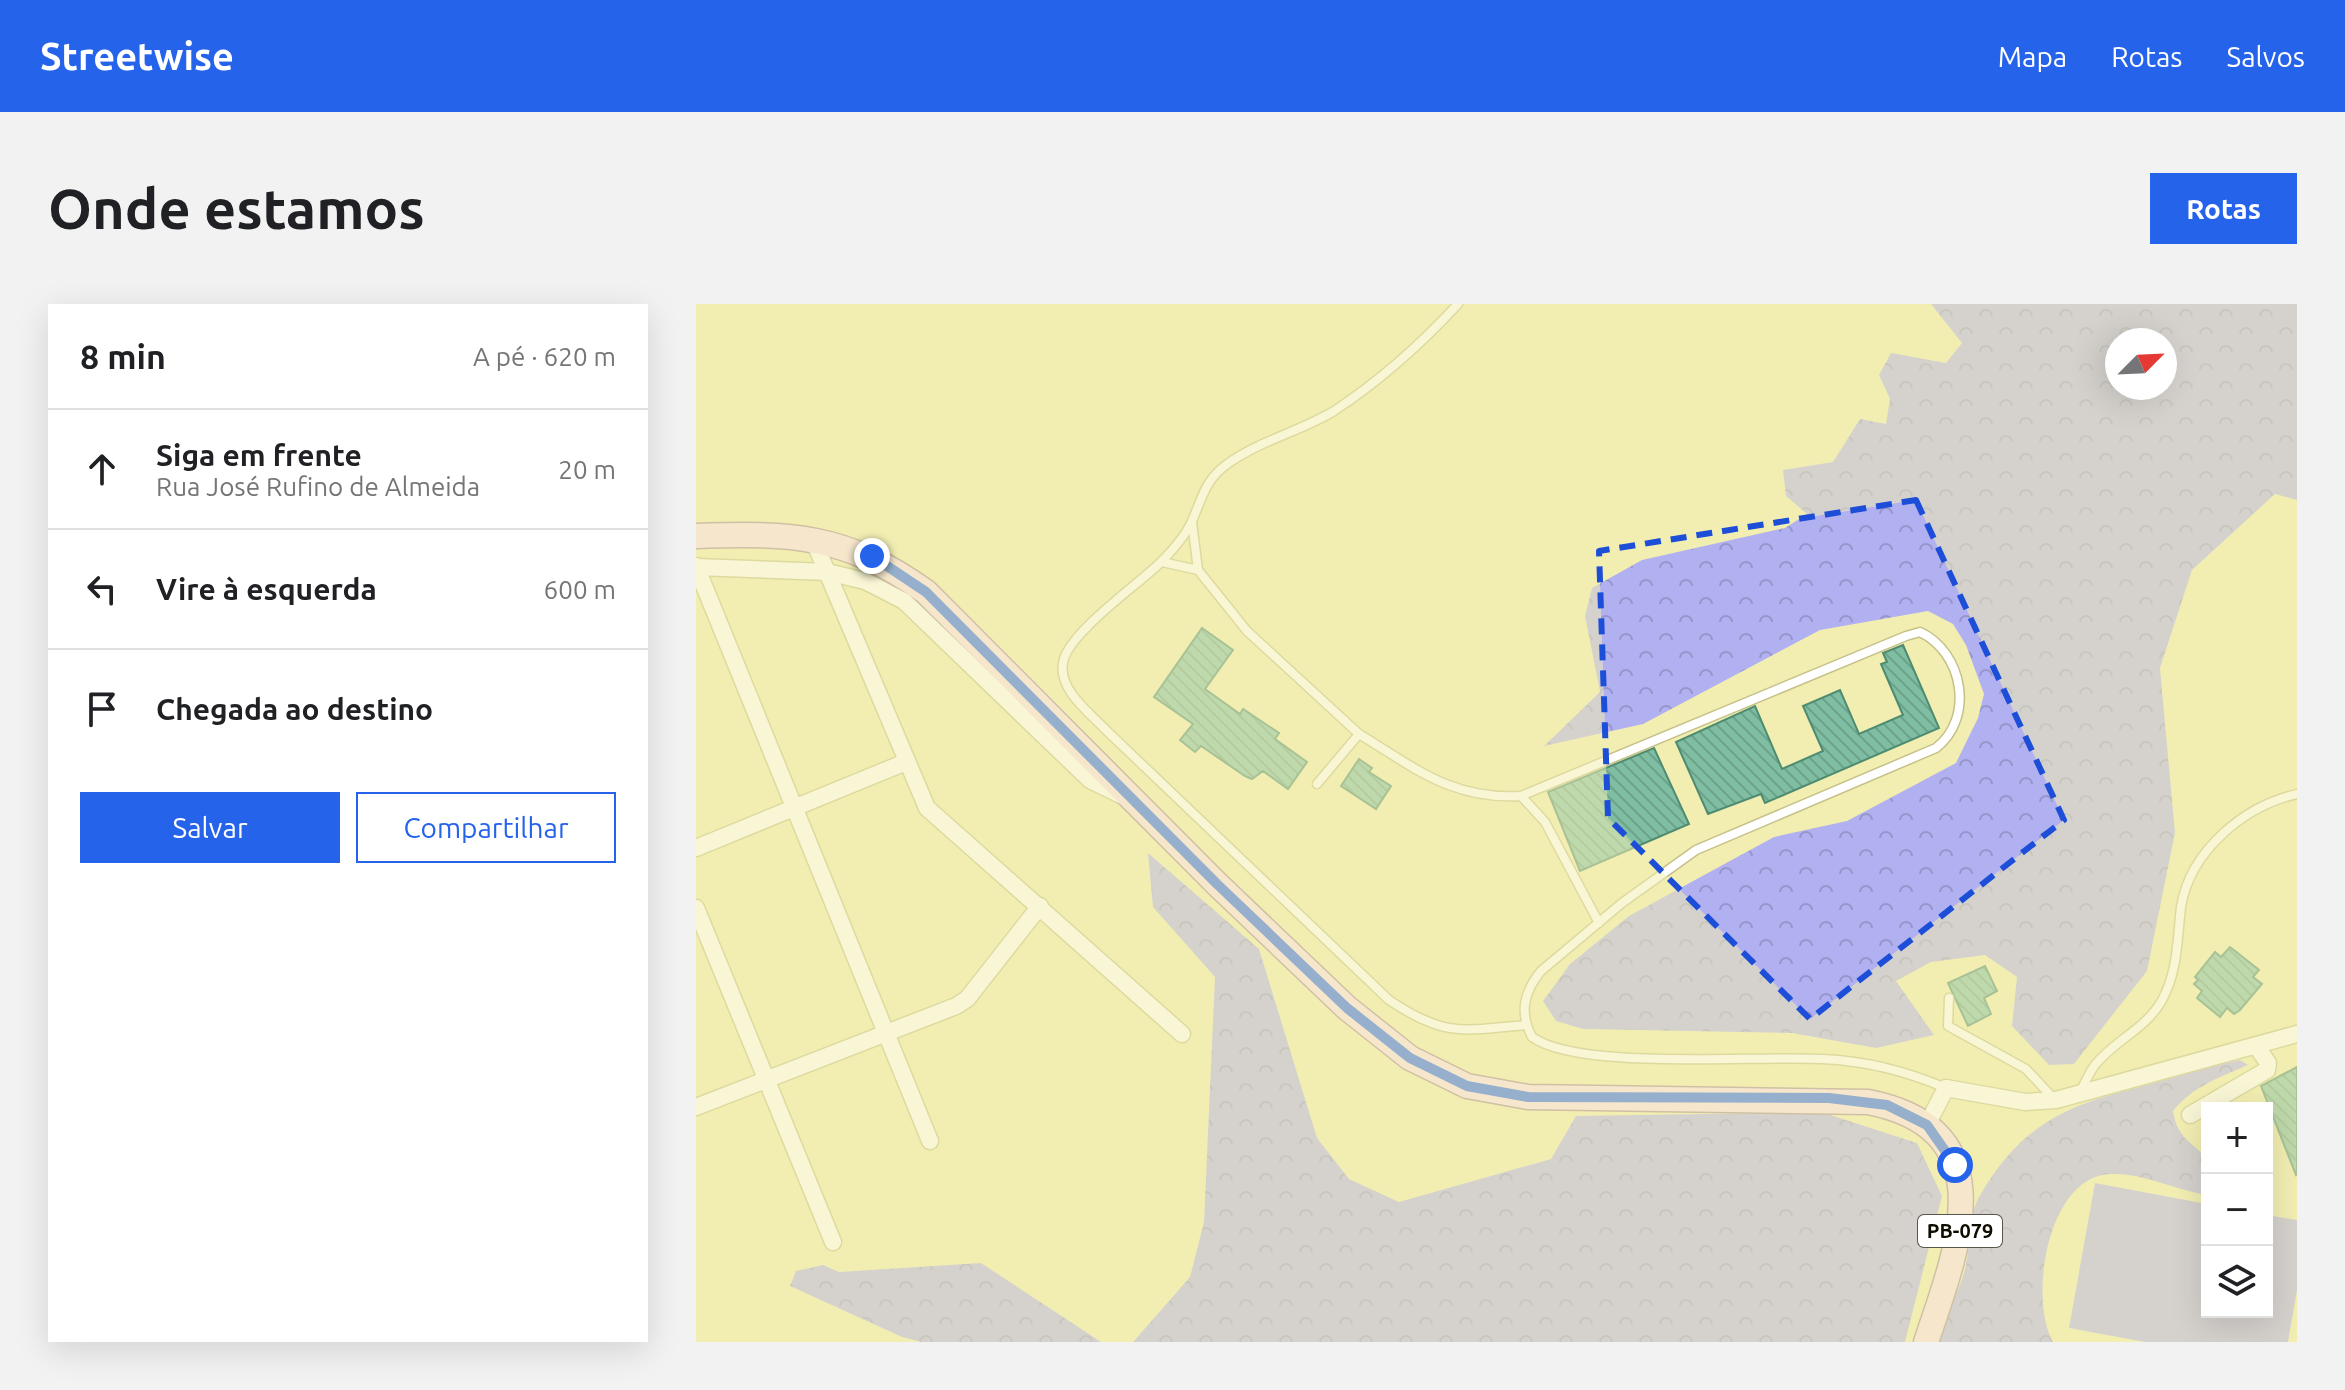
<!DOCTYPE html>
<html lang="pt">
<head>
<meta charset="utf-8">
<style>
  body { margin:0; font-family:Ubuntu,sans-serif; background:#f2f2f2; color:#202124 }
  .controls { position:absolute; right:24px; bottom:24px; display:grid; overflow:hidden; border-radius:0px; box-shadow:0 8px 32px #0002 }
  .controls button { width:72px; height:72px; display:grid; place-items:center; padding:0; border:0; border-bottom:2px solid #e0e0e0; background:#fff; color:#202124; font:40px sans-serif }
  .compass { position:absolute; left:1409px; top:24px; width:72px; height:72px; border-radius:50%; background:#fff; box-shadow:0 8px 32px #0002; rotate:66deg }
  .stop { position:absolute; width:24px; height:24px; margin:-18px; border:6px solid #2563eb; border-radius:50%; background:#fff }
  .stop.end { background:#2563eb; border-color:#fff; box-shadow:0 2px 8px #0008 }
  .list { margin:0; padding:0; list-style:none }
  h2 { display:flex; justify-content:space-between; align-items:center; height:104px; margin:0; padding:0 32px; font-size:34px }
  h2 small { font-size:26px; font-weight:400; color:#757577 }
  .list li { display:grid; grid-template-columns:52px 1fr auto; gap:24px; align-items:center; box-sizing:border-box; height:120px; padding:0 32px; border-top:2px solid #e0e0e0 }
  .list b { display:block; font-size:30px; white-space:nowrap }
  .list p { margin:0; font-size:26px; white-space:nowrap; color:#757577 }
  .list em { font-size:26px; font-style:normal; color:#757577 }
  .actions { display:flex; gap:16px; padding:24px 32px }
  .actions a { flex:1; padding:18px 0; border:2px solid #2563eb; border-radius:0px; text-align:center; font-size:28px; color:#2563eb }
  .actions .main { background:#2563eb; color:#fff }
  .icon { flex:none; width:44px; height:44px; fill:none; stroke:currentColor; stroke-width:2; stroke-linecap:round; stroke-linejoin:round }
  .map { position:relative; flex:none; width:1601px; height:1038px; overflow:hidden; border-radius:0px }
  header { display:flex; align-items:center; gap:48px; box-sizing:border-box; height:112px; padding:0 40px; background:#2563eb; color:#fff }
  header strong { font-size:38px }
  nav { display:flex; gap:44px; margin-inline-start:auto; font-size:28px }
  .intro { display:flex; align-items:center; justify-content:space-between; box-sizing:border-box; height:192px; padding:0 48px }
  h1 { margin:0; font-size:56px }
  .button { padding:20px 36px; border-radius:0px; background:#2563eb; color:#fff; font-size:28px; font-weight:700 }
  main { display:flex; gap:48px; padding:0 48px }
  aside { flex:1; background:#fff; border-radius:0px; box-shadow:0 8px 32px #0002 }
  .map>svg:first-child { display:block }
</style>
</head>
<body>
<header>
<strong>Streetwise</strong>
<nav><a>Mapa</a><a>Rotas</a><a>Salvos</a></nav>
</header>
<div class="intro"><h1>Onde estamos</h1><a class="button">Rotas</a></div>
<main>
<aside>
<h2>8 min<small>A pé · 620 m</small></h2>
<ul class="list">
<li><svg class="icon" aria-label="ahead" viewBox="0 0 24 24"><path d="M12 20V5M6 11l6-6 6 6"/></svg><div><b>Siga em frente</b><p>Rua José Rufino de Almeida</p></div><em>20 m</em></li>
<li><svg class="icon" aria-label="left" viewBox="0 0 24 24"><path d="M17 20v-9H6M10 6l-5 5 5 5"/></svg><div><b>Vire à esquerda</b></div><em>600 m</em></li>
<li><svg class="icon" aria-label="arrive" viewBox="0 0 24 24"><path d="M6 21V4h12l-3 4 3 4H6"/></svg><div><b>Chegada ao destino</b></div></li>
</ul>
<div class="actions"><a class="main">Salvar</a><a>Compartilhar</a></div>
</aside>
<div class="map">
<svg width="1601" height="1038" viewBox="0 0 1601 1038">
  <defs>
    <pattern id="forest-crowns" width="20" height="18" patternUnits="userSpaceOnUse" patternTransform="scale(2)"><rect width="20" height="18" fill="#b1b0f0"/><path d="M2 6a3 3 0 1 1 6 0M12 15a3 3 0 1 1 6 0" fill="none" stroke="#9796cc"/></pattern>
    <pattern id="building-back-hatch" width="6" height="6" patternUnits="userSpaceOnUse" patternTransform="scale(2)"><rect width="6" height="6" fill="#7fbea2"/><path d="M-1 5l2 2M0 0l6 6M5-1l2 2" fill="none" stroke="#6da28a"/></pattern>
  </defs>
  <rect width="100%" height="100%" fill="#f2eeb2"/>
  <g fill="url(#forest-crowns)" fill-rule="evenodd">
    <path d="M1235,0H1601V196L1579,190L1496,266L1464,364L1479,529L1451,667L1378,760L1353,761L1316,722L1321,673L1289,651L1235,658L1200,677L1238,731L1180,744L1096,729L887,725L860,717L847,697L874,660L933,612L1078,533L1151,517L1260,459L1282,414L1288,390L1270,341L1257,320L1232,307L1124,326L947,420L848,442L904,388L889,312L896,284L946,256L1089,224L1111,210L1090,192L1087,166L1137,158L1164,115L1190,120L1194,95L1183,71L1195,49L1250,59L1266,39ZM1469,36V84H1421V36Z"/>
    <polygon points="452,549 563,645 621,834 653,875 703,898 855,855 880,812 1125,808 1221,839 1246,892 1209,1038 437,1038 494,973 508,918 519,673 457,603"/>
    <path d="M1544,756L1552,761C1524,773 1496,783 1477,807C1480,830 1494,839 1511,853V891C1479,886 1448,869 1415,870C1352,871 1332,994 1357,1038H1238C1246,1013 1263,990 1269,965C1275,941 1271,915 1283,893C1324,822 1368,802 1443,783C1478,774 1509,762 1544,756Z"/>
    <polygon points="285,959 405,1038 225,1038 206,1033 94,982 100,967 127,961 143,968"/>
  </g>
  <polygon fill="#b1b0f0" points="1399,879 1511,900 1511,1008 1571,1008 1571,911 1601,916 1601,986 1592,1038 1449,1038 1373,1024"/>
  <g fill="url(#building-back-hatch)" stroke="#4e8c72" stroke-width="2">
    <polygon points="506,324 537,346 509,385 544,410 547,405 583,429 579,435 611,458 592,485 567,467 556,475 549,472 505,442 499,448 484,436 497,420 458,393"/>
    <polygon points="1207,341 1243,424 1069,499 1065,490 1012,510 980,438 1059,402 1086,465 1127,447 1107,402 1144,386 1163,430 1207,411 1185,360 1191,358 1187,349"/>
    <polygon points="958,444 993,520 884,567 852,488"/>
    <polygon points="663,455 676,464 673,468 695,482 680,505 645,482"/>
    <polygon points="1534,643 1563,666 1557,673 1566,680 1544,706 1538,710 1531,704 1524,713 1501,694 1506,687 1498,680 1502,676 1499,673 1519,648 1525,653"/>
    <polygon points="1289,662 1301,687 1288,694 1295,710 1272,722 1252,679"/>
    <polygon points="1601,763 1601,870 1600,871 1565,782"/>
  </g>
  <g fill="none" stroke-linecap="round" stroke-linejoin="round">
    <g stroke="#c5c187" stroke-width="11">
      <g id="service">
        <path d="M762,0C726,39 682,78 638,107C605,127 566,136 534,158C509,175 507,192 496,217C490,231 474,249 463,260C440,282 371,330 367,359C362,386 395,410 412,428L693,696C748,733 766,727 830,721"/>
        <polyline points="496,218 502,266"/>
        <polyline points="466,258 502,266 551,327 663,430"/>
        <path d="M621,480L663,430C719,464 756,496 825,492L849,518L903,619"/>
        <path d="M825,492L1210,332L1224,328C1267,348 1279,414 1240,444L1000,546L926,599L845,667C828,688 823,708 836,733C883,767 1061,751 1126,755C1171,757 1209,767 1250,784"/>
        <polyline points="1253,694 1252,722 1330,765 1358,795"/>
        <path d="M1384,788C1389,779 1393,769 1399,761C1418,737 1449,725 1465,698C1482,668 1481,637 1485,603C1494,547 1548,502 1601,490"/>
      </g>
    </g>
    <g stroke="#c5c187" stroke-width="19">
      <g id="minor">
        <polyline points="117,235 231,504 486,730"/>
        <polyline points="0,262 234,837"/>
        <polyline points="0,263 131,268 169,277 208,297 394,476 431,494"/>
        <polyline points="0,544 210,458"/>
        <polyline points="0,604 137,938"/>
        <polyline points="0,803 260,702 271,695 344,602"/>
        <polyline points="1494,811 1571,766 1572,759 1561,743"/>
        <polyline points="1231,821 1250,784 1329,798 1360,796 1601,730"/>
      </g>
    </g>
    <g stroke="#a58692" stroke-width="27">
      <path id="primary" d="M0,232C96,229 149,230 230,288L521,580L651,704L714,754L771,782L832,793L1172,798C1311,825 1261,946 1230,1038"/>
    </g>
    <use href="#service" stroke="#fff" stroke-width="8"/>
    <use href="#minor" stroke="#fff" stroke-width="16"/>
    <use href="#primary" stroke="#faddec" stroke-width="24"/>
  </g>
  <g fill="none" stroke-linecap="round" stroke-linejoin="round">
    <polyline stroke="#2563eb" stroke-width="10" points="176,252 230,288 521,580 651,704 714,754 771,782 832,793 1133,794 1191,801 1231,821 1259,861"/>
  </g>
  <path d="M0 0H1601V1038H0ZM1220,196L1368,516L1114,715L912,514L903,247Z" fill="#f2eeb2" fill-opacity=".55" fill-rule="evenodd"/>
  <path fill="none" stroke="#1d4ed8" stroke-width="6" stroke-dasharray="16 10" stroke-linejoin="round" d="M1220,196L1368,516L1114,715L912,514L903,247Z"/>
  <g text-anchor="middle" stroke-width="7" stroke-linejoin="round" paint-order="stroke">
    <rect fill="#fff" stroke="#57554c" stroke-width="2" x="1222" y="911" width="84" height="32" rx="6"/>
    <g font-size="20" font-weight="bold" fill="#0f0c00">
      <text x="1264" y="934">PB-079</text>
    </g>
  </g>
</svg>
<div class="controls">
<button>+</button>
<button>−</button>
<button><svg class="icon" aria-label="layers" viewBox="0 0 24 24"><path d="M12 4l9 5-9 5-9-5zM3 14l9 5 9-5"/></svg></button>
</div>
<svg class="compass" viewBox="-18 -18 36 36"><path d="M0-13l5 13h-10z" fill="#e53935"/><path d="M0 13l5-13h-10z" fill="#757577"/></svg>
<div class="stop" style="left:1259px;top:861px"></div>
<div class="stop end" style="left:176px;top:252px"></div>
</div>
</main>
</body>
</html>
